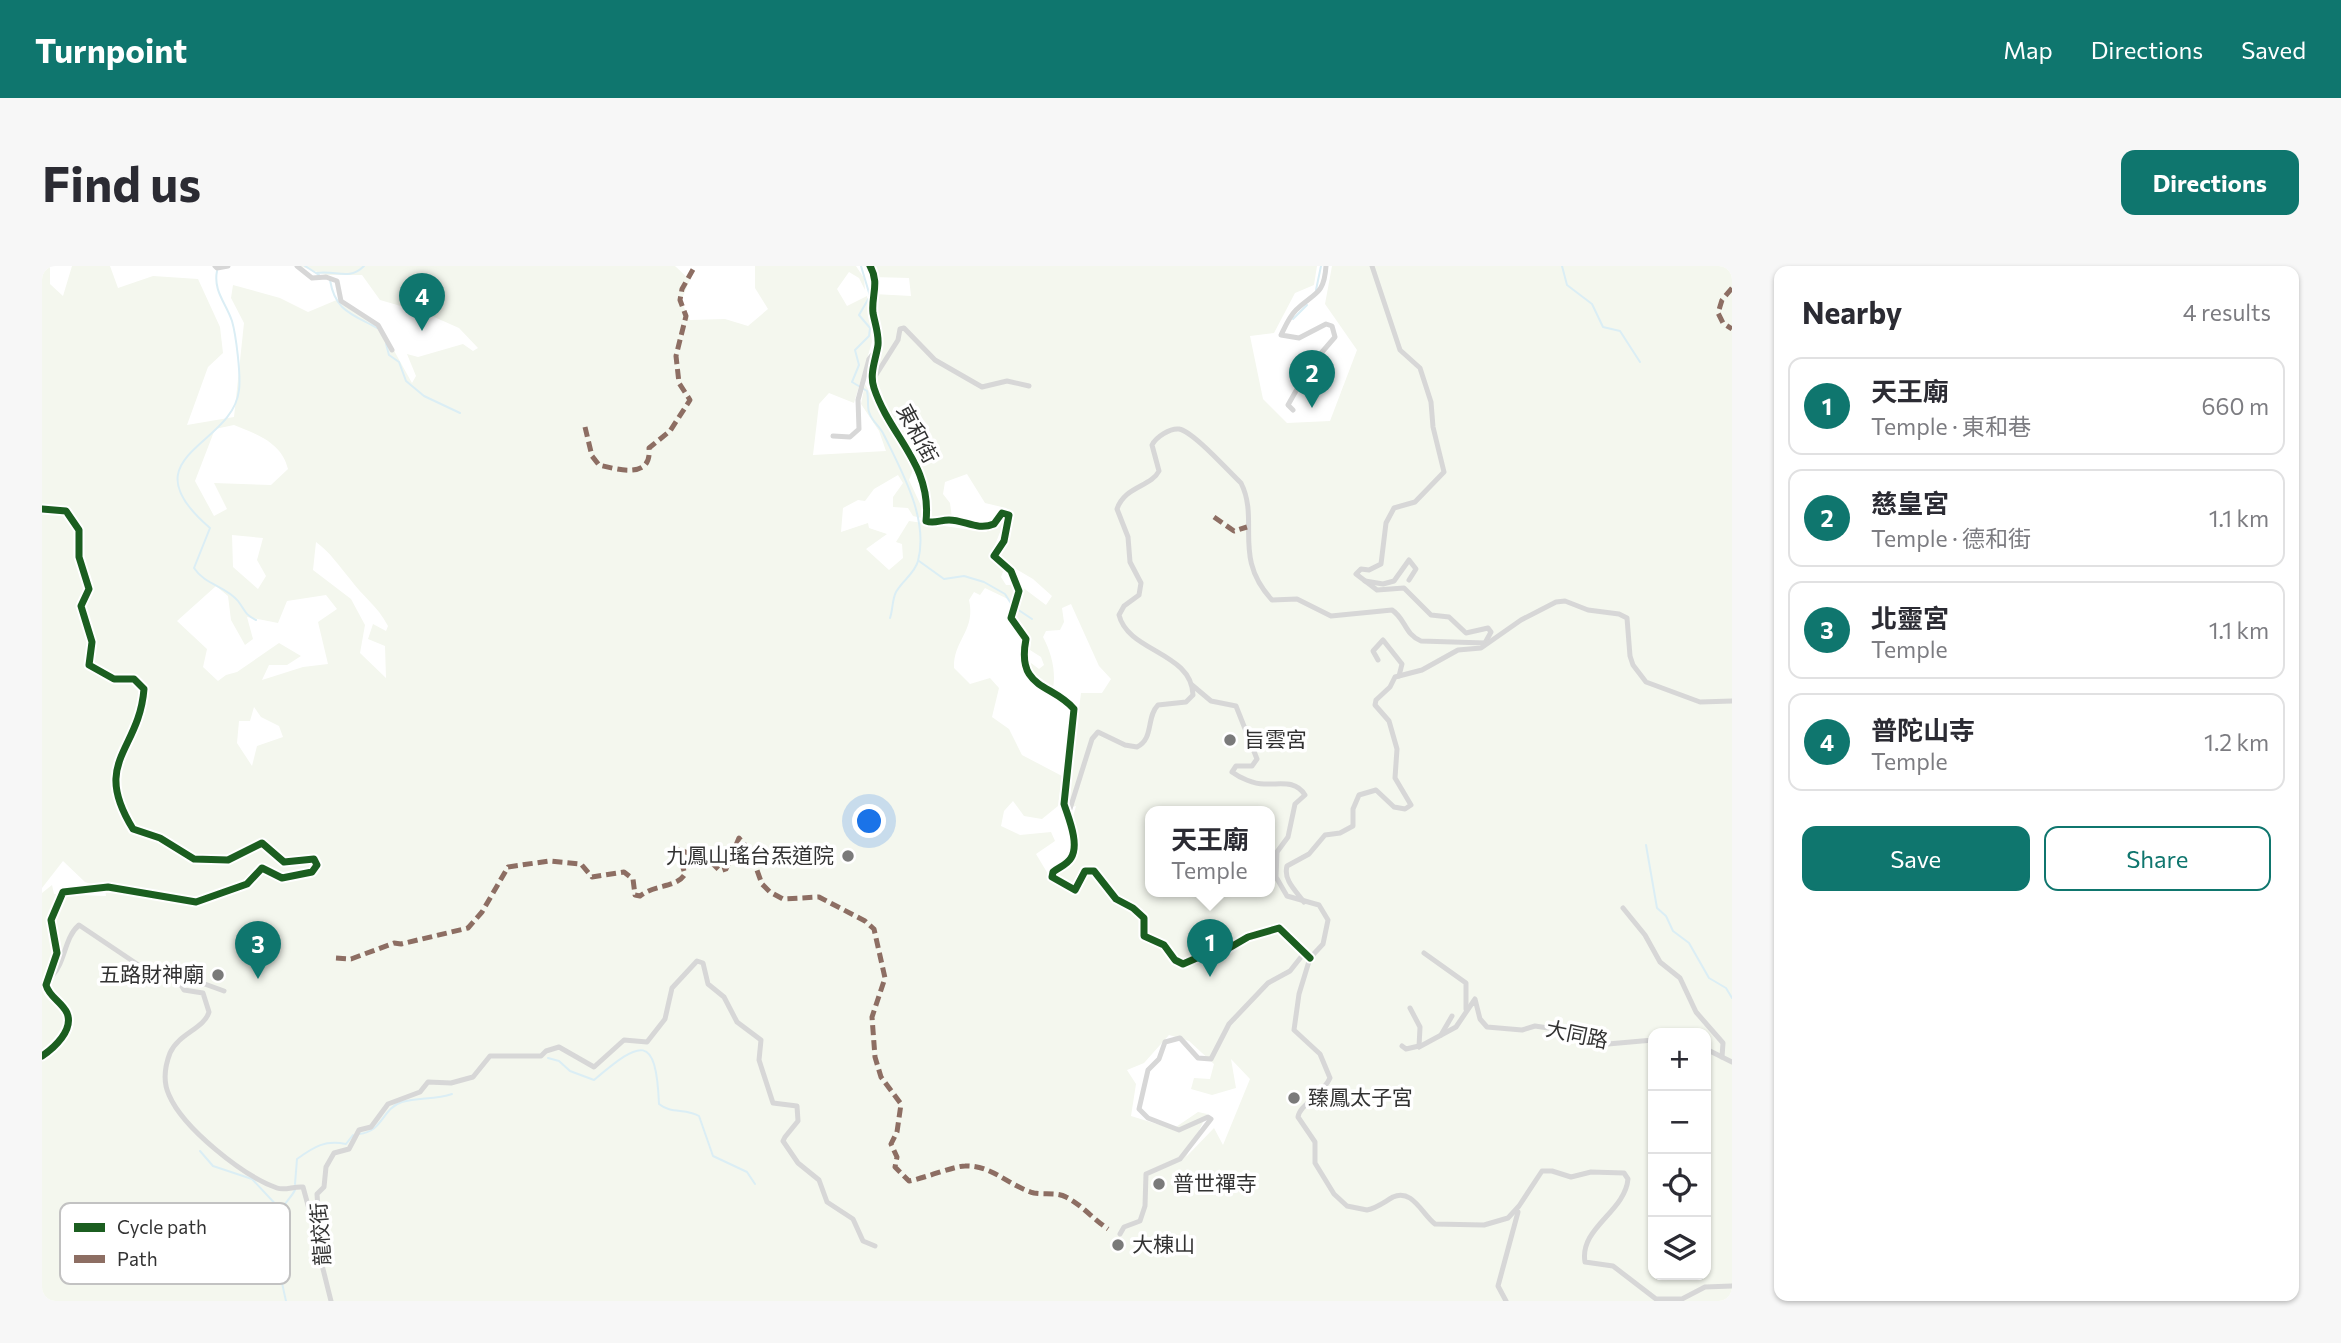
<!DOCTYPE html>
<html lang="en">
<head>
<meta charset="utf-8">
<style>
  body { margin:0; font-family:Commissioner,"Noto Sans TC",sans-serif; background:#f7f7f7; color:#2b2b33 }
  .controls { position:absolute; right:21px; bottom:21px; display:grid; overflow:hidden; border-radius:14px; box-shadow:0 2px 5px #0004 }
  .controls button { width:63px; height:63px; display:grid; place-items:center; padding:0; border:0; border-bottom:2px solid #e1e1e2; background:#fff; color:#2b2b33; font:35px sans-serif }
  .you { position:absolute; left:828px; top:556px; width:24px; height:24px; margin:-18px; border:5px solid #fff; border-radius:50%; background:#1a73e8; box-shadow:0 0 0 10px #1a73e833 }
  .badge { display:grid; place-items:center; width:46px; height:46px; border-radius:50%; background:#0f766e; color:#fff; font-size:23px; font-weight:700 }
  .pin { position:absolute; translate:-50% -58px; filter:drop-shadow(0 2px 4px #0008) }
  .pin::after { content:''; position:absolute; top:37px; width:24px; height:21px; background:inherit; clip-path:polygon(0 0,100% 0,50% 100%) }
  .popup { position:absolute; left:1103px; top:540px; width:130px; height:91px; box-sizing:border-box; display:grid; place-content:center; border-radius:14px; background:#fff; filter:drop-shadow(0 2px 5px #0005); font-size:23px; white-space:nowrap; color:#7c7c81 }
  .popup b { font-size:26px; color:#2b2b33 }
  .popup::after { content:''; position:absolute; left:50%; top:100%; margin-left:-14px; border:14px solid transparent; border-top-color:#fff }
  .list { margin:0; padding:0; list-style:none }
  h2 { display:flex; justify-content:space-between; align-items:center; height:91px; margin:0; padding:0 28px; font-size:30px }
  h2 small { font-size:23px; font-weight:400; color:#7c7c81 }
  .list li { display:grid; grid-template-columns:46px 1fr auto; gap:21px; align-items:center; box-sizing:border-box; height:98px; margin:0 14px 14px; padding:0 14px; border:2px solid #e1e1e2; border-radius:14px }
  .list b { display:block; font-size:26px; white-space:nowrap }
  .list p { margin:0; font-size:23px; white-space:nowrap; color:#7c7c81 }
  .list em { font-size:23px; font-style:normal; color:#7c7c81 }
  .actions { display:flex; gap:14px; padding:21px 28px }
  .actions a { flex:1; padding:16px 0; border:2px solid #0f766e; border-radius:14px; text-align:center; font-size:24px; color:#0f766e }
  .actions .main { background:#0f766e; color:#fff }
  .icon { flex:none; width:38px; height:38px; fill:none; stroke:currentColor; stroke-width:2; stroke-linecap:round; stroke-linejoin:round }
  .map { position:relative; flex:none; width:1690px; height:1035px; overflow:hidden; border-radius:14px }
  header { display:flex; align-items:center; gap:42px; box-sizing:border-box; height:98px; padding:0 35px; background:#0f766e; color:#fff }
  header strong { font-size:33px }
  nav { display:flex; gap:38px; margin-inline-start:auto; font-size:24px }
  .intro { display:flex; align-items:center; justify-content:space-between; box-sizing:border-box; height:168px; padding:0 42px }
  h1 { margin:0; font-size:49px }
  .button { padding:18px 32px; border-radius:14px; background:#0f766e; color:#fff; font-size:24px; font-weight:700 }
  main { display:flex; gap:42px; padding:0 42px }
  aside { flex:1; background:#fff; border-radius:14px; box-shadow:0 2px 5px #0004 }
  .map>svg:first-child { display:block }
</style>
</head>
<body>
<header>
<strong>Turnpoint</strong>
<nav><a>Map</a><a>Directions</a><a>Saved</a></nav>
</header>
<div class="intro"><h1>Find us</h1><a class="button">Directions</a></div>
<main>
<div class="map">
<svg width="1690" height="1035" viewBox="0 0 1690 1035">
  <rect width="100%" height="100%" fill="#fff"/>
  <path fill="#f4f7ee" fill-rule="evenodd" d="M0,0H8V18L21,30L30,0H68L76,22L111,10L156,13L178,61L181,87L166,101L145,159L192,151L202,57L189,32L191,19L238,32L266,46L297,33L340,63L370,117L374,110L365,88L376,91L421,78L431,85L436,82L417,62L383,47L338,34L320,9H284L258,0H633L648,14L639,35L648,54L683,53L706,60L726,43L713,22V0H814L822,12L823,24L817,12L807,6L795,23L805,40L825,30L830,76L812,137L787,127L777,138L771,189L844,185L837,165L819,138L823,118L871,204L867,214L880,242V252L871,250L866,242L851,241V231L861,217L856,209L832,223L823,235L816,234L801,242L799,266L826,257L827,262L845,268L824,283L847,304L861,292L860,278L854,276L867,255L944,266L956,258L959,252L963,254L948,291L962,303L959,311L964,319H971L972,316L976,319L975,331L970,335L943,322L938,329L932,326L927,334C934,365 911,374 912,402L928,418L948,412L957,422L950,451L967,463L980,489L1020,510L1016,540L1000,553L982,550L971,535L962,545L959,560L978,569L1009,566L1013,575L994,588L1009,613L1034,585L1030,554L1034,540L1025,542L1039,427H1060L1069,413L1057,400L1029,338L1020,342L1022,356L1018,364L1004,365L1001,371C1010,388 1015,408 1010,427L994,416L987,400L989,397L997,403L1002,399L999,391L988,384L989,372L971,354L980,321L1004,339L1010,330L991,313L955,292L956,283L964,273L970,248L964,242L943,237L925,208L903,216L901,228L908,237L910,252L890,254L886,248V231L874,189L833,125L837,63L832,28L869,30L867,12L830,11L825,0H1275L1272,19L1253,27L1232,67L1208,70L1221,133L1245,157L1288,155L1315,84L1283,38L1290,0H1690V1035H0V627L10,619L12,628L64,630L63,623L43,616L21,595L0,622ZM192,159C215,168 240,177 246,203L229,219L172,217L185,243L172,250L153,215L173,163ZM190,269L221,272L215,294L224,310L216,323L191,301ZM274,276C289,287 296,299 308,313C321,331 335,339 346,360L344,365L331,358L326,373L343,380L344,412L318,387L323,359L309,333L271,304ZM174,320L186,330L189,354L203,379L211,373L205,351L236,357L245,335L284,329L295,343L276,356L286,398L261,401L220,414L227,399H245L259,390L237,377L195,406L184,409L176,415L161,401L165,383L135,355ZM212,441L219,451L237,460L241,471L215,480L210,500L195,477L197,455H208ZM1108,545H1228V625H1108ZM1611,767H1664V1009H1611ZM1127,769L1147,775L1172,798L1168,813L1152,812L1149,823L1170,829L1194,822L1189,793L1208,813L1181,879L1172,862L1144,891L1165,848L1156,846L1131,863L1089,850L1094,818L1085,804L1102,797Z"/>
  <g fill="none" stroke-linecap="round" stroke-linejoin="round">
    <g stroke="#dbeef5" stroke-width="2">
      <polyline points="263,0 277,9"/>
      <path d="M819,0L828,30L817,49L828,62L827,70L813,84L817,99L810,116L825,125C827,133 825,140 827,146C830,156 838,160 842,169C860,206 887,253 876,295C873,307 860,315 854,326C850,334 851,343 848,352"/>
      <polyline points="1520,0 1525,19 1550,38 1561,61 1578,65 1598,96"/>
      <path d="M175,5C171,25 184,37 190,55C194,69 199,109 197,124C191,181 83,189 168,262L152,302C163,319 184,320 196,335C203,344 202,348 214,354"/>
      <path d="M275,7C294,4 307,15 322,0"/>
      <path d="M288,14C293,45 310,48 335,62"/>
      <polyline points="1274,24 1279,0"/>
      <polyline points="1251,53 1265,39"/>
      <polyline points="344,78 347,89 357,96 364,115 382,130 418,147"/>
      <polyline points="877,295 902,313 922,310 942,316 963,328 970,339"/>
      <polyline points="975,343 990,353"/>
      <polyline points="1604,579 1615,642 1624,650 1631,665 1647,677 1667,712 1684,722 1690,732"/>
      <path d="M506,792L517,795L528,805L552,814C599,774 614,767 617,838C629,848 644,842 657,850L671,890L705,906L713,918"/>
      <path d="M317,868C341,866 340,842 360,836C376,831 393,834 410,828"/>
      <polyline points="158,885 171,900 210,913 239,944"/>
      <path d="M253,918L255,893C273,880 283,874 304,878L311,869"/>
      <path d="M244,1035C238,1009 230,973 238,947C241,938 249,932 253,924"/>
    </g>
    <g stroke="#d7d7d7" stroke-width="5">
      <polyline points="173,0 175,2 186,0"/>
      <polyline points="255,0 270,12 284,11 295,15 299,35 336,59 350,84"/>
      <path d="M828,0C838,17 829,30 831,47C833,58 837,68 836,79C834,93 827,108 832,122C848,171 890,198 884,255C892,258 898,254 907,254C923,254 935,265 952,258L960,247L967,249L962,275L952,290L969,305L977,325L969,352L984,373C974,424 1010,417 1032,443L1022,538C1026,551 1038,578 1029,592C1025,599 1017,601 1011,606L1010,611L1033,624L1043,605H1052L1074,633L1091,642L1102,652V670L1122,679L1133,694L1141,698L1157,691L1175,689L1206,671L1237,662L1268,692"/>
      <polyline points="1330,0 1358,84 1378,102 1389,136 1391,161 1402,206 1373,236 1352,242 1344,257 1339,298 1327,304 1319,303 1314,308 1335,324 1362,322 1389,349 1407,351 1424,367 1446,362 1449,366 1443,377"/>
      <polyline points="832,112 856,74 858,63 862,62 893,94 940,121 965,115 987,120"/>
      <path d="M1251,144L1246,139L1268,100L1293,71L1290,60L1284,58L1257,72L1239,69C1243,61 1247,51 1254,44C1272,26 1282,30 1284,0"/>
      <polyline points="791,170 808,171 817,163 816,134 827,93 834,84"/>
      <path d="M0,243L24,245L37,264V291L47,323L39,340L50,376L47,399L72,413H92L102,423C97,486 49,495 91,563L118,572L152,593L186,594L220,577L242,596L272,593L275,599L270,606L240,612L220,602L205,618L154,636L66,621L21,626L9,654L15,687L4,719C7,731 20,736 25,747C32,764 12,782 0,790"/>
      <polyline points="1323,315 1341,318 1352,315 1367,294 1374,303 1367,314"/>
      <polyline points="1336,394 1331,385 1341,374 1360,398 1357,410"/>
      <path d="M1150,419L1169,435L1194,440L1215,493L1210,500H1194L1190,506C1198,512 1212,518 1222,518C1237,519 1253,513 1263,529L1253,538L1246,571L1235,586L1234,611L1245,630L1277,639L1286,654L1281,678L1268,692"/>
      <path d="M1027,546L1050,473L1056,466L1083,479L1095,481C1112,473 1104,451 1116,439L1144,436L1151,429C1150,386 1086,386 1077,349L1082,340L1097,329L1099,317L1088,296L1086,271L1075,243C1083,220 1109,221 1117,205L1110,179C1114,171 1128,162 1137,163C1152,166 1187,206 1199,217C1218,255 1190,291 1230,334L1255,333L1289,350L1350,344C1363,352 1363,369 1379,375L1443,377"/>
      <path d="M1262,636C1254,625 1241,614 1245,600L1267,588L1283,569L1298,567L1311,560V543L1317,529L1334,524L1352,541L1363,543L1369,539L1353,512L1355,483L1347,455L1333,439L1334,434L1348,421L1353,411L1380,404L1416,384L1439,382L1479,354L1514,336L1523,335L1546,344L1577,348L1585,352L1588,390L1591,399L1604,416L1658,436L1690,435"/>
      <polyline points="1581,642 1603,669 1618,696 1638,712 1654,746 1681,777 1680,791"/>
      <polyline points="1382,687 1424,717 1424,743"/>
      <path d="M1268,692L1257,728L1252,764L1278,788L1288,812C1280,830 1258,838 1256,851L1273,876V897L1292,928L1305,940L1325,944C1335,942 1342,936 1351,931C1370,922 1380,948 1393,958L1442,959L1466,952L1477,940L1500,905H1510L1529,911L1549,906L1582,907L1586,913C1583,946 1537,962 1543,996L1571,1000L1614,1033H1640L1663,1021L1690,1020"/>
      <path d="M133,709L142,724L161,727L167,746C162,763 137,767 128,787C123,800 121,816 127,829C141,862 201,910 235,922C243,925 252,920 261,921L272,961L279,970"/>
      <path d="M10,710C24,695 22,672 37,659L95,698L105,712L138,709L182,725"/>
      <polyline points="1368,742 1378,761 1377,781"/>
      <polyline points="1399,769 1410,750"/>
      <polyline points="1360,780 1364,783 1377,780"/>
      <polyline points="1377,781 1414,761 1433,733 1438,753 1445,761 1480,764 1493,760 1526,765 1566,778 1611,774"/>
      <polyline points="1664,783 1690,796"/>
      <polyline points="1078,968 1082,961 1098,955 1103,940 1104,908 1138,893 1169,853 1166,851 1137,864 1106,852 1097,843 1106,804 1117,793 1123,776 1138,772 1156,792 1169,793 1187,758 1226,717 1248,705 1263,686"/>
      <polyline points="289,1035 280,999 275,928 282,921 284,901 292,887 307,883 317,864 329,861 346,838 378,826 386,816 409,817 431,811 448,790 499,790 504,785 517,781 552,801 582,774 605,776 623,753 630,722 655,695 661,697 666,718 682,731 695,756 719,774 717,794 731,837 755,840 756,855 743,871 741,875 756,897 777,914 785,936 811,953 821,975 833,980"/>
      <polyline points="1464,1035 1456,1020 1476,946"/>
    </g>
    <g stroke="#8d6e63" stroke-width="5" stroke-dasharray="10 5" stroke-linecap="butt">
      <polyline points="1690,22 1680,34 1676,47 1681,57 1690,63"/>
      <path d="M543,161L550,190L557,199C578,204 610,213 607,182L628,165L648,134L637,117L634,90L644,50L638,34L640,23L653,0"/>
      <polyline points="1172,251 1192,265 1205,261"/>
      <path d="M294,692L309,693L352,677L359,678L426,662L440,646L466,601L507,595L539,598L550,611L582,606L591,613L593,629L598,630C613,618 635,622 643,608L635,583L667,594L678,605L684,603L697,572L708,585L720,618L728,626L741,633L777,631L823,655L832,663L843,712L830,751L833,791L839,811L859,838L855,866L849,878L855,891L853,901L867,915C883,912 912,900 923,900C950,899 967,920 992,927C1002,929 1015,926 1024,931C1040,939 1051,953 1066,963"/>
    </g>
    <g stroke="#fff" stroke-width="11">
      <g id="cycleway">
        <path d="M828,0C838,17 829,30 831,47C833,58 837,68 836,79C834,93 827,108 832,122C848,171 890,198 884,255C892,258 898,254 907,254C923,254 935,265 952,258L960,247L967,249L962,275L952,290L969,305L977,325L969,352L984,373C974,424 1010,417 1032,443L1022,538C1026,551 1038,578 1029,592C1025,599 1017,601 1011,606L1010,611L1033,624L1043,605H1052L1074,633L1091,642L1102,652V670L1122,679L1133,694L1141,698L1157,691L1175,689L1206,671L1237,662L1268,692"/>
        <path d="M0,243L24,245L37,264V291L47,323L39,340L50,376L47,399L72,413H92L102,423C97,486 49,495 91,563L118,572L152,593L186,594L220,577L242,596L272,593L275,599L270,606L240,612L220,602L205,618L154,636L66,621L21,626L9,654L15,687L4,719C7,731 20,736 25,747C32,764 12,782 0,790"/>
      </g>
    </g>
    <use href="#cycleway" stroke="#1b5e20" stroke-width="7"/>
  </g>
  <g fill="#7a7a7a" stroke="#fff" stroke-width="2.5">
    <circle cx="1188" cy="474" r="7"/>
    <circle cx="806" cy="590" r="7"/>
    <circle cx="176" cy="709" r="7"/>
    <circle cx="1252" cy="832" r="7"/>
    <circle cx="1117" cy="918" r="7"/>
    <circle cx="1076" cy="979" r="7"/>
  </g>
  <g text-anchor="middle" stroke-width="7" stroke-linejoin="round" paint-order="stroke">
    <g font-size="21" fill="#333" stroke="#fff">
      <text transform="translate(875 168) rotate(62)" y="7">東和街</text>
      <text transform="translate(1535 769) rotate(12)" y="7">大同路</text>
      <text transform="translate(279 968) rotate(-94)" y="7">龍校街</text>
    </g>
    <g font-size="21" fill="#333" stroke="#fff" text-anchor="start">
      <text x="1202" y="481">旨雲宮</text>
      <text x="792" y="597" text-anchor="end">九鳳山瑤台炁道院</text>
      <text x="162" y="716" text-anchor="end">五路財神廟</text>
      <text x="1266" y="839">臻鳳太子宮</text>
      <text x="1131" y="925">普世禪寺</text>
      <text x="1090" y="986">大棟山</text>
    </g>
  </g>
  <rect x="18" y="937" width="230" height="81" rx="10" fill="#fff" stroke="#c2c2c2" stroke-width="2"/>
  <rect x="32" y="957" width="31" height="9" fill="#1b5e20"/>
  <rect x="32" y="989" width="31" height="8" fill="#8d6e63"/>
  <g font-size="19" fill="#333">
    <text x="75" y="968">Cycle path</text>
    <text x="75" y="1000">Path</text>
  </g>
</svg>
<div class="controls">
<button>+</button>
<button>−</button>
<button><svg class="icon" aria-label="locate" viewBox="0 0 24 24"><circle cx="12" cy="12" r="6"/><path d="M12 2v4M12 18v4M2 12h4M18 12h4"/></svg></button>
<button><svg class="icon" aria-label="layers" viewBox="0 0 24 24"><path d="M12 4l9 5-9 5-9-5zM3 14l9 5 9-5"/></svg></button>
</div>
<div class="you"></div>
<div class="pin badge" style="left:1168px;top:711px">1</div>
<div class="popup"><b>天王廟</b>Temple</div>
<div class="pin badge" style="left:1270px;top:142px">2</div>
<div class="pin badge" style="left:216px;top:713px">3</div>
<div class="pin badge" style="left:380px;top:65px">4</div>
</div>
<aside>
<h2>Nearby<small>4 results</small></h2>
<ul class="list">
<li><span class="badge">1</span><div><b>天王廟</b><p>Temple · 東和巷</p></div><em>660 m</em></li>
<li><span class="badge">2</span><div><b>慈皇宮</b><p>Temple · 德和街</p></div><em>1.1 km</em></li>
<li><span class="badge">3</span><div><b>北靈宮</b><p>Temple</p></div><em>1.1 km</em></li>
<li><span class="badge">4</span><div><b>普陀山寺</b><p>Temple</p></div><em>1.2 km</em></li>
</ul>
<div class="actions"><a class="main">Save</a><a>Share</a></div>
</aside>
</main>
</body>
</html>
